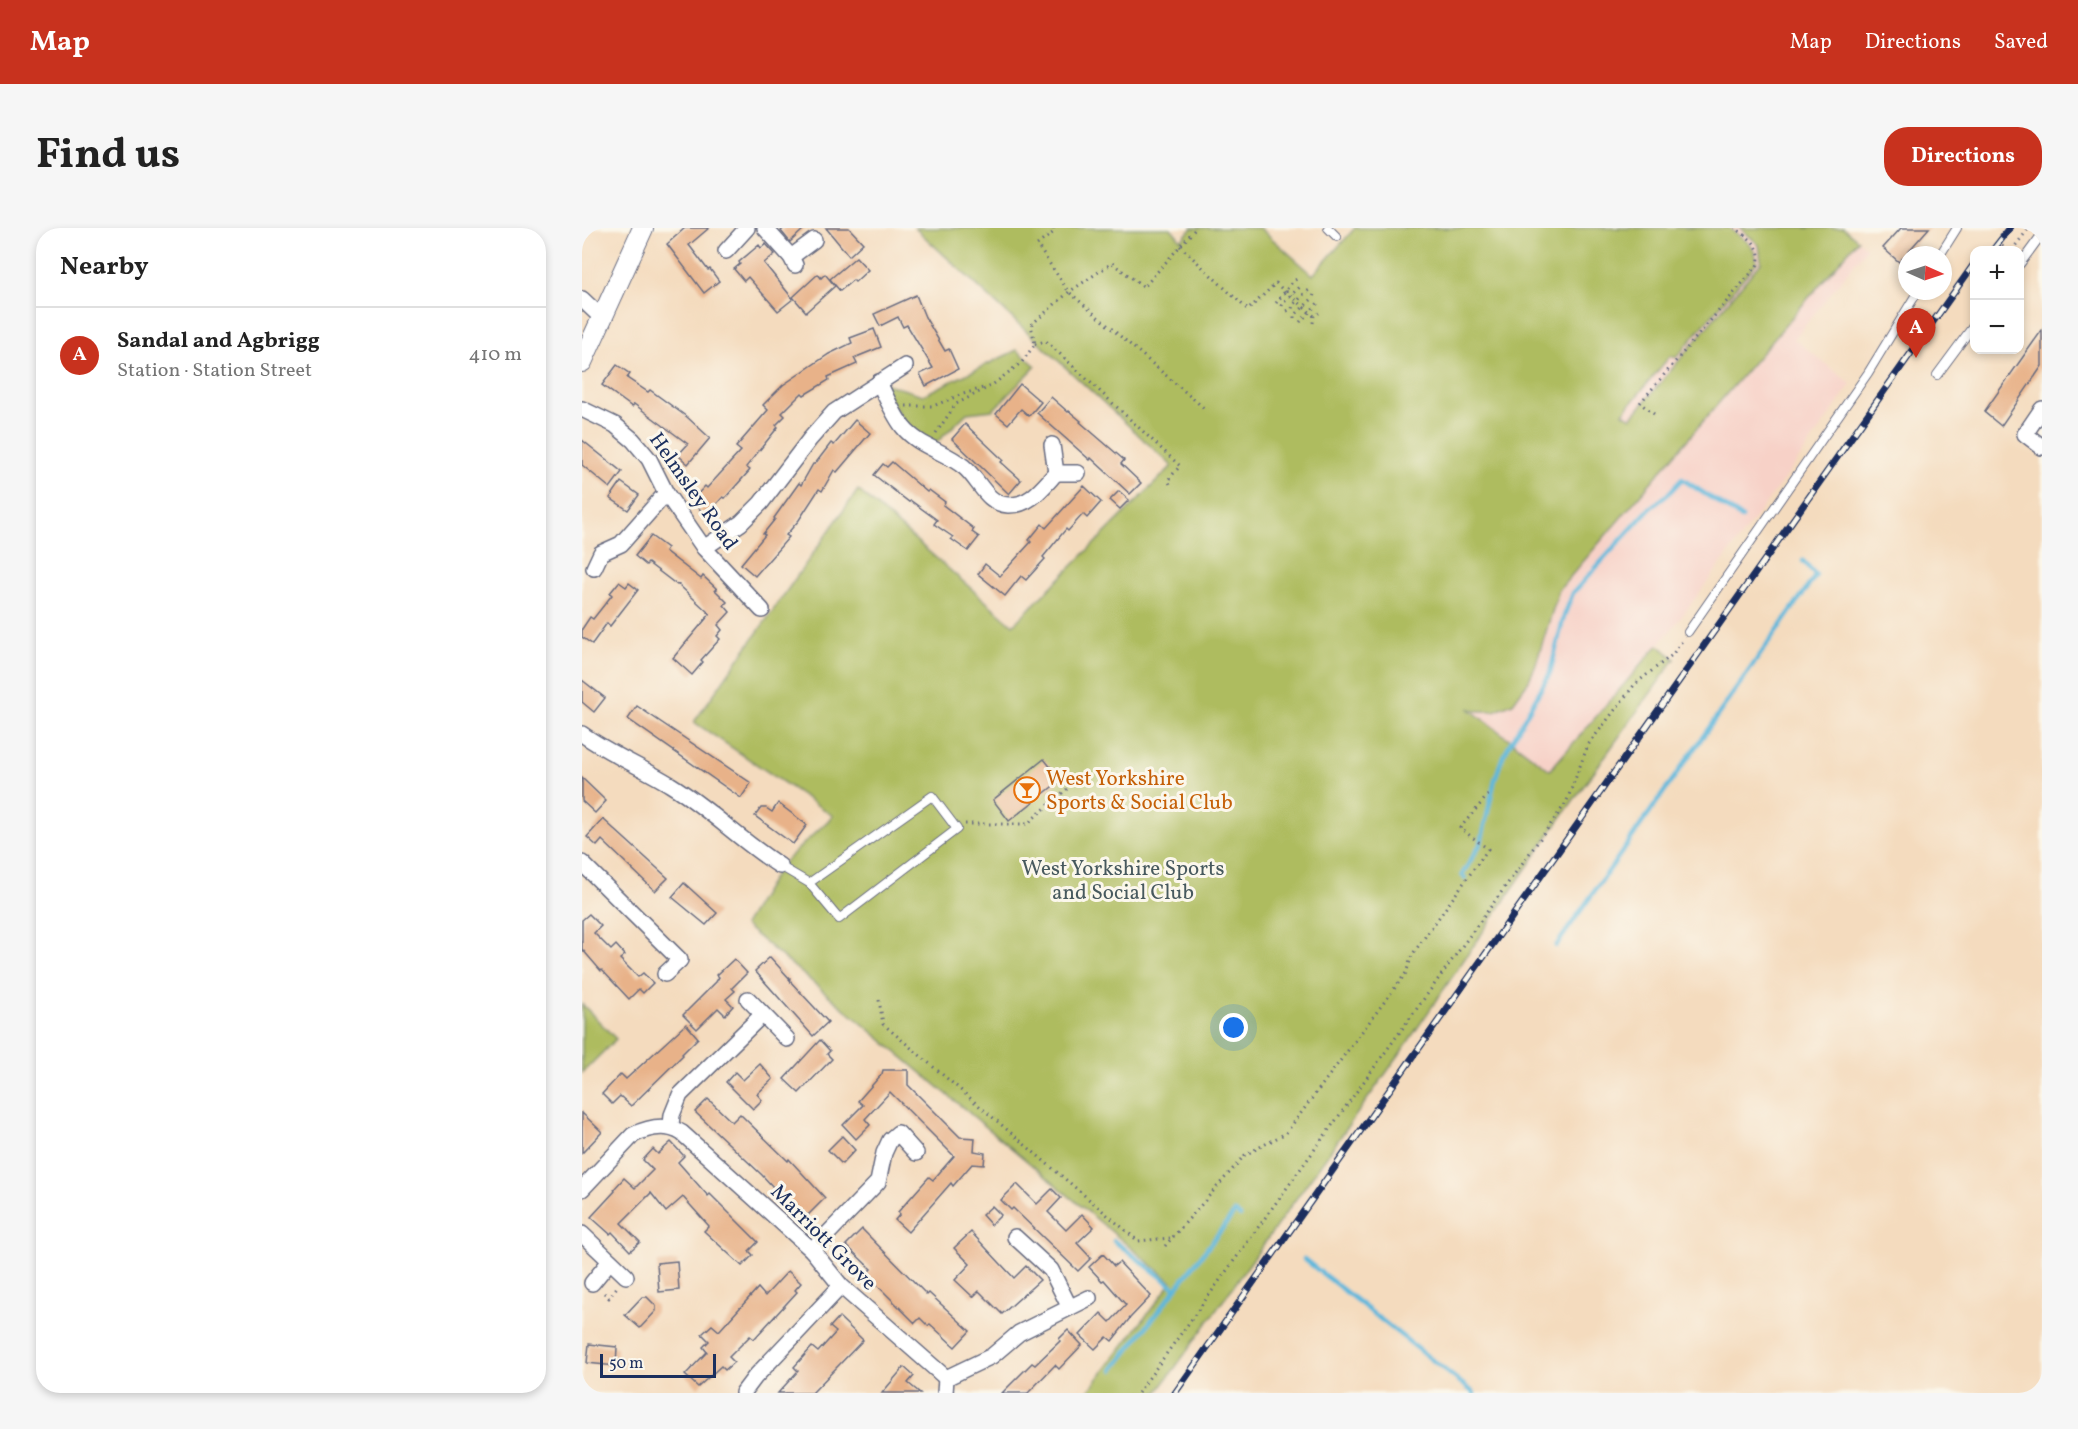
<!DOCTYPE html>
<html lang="en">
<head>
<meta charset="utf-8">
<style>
  body { margin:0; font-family:Vollkorn,serif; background:#f6f6f6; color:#222 }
  .controls { position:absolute; right:18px; top:18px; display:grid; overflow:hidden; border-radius:12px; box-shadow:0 3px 9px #0003 }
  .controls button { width:54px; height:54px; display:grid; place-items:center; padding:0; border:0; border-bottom:2px solid #e0e0e0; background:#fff; color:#222; font:30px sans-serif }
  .compass { position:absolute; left:1316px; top:18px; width:54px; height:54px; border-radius:50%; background:#fff; box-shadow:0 3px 9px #0003; rotate:93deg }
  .scale { position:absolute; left:18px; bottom:15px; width:116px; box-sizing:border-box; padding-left:6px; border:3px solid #1b2f5e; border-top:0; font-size:16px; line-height:21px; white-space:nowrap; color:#1b2f5e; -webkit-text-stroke:4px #fbf7ec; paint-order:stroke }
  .you { position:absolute; left:652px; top:800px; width:21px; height:21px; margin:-15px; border:4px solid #fff; border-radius:50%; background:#1a73e8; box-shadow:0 0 0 9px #1a73e833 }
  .badge { display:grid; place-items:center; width:39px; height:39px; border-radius:50%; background:#c8321e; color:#fff; font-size:20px; font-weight:700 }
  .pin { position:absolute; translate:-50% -50px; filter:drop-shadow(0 2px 3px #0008) }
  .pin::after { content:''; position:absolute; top:32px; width:21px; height:18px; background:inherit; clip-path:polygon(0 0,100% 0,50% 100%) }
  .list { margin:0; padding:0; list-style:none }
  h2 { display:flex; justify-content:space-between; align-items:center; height:78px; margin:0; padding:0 24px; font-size:26px }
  h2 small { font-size:20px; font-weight:400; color:#767676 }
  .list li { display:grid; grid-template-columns:39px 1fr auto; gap:18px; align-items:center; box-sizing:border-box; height:96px; padding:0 24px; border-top:2px solid #e0e0e0 }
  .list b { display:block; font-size:22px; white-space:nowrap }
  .list p { margin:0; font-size:20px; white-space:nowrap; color:#767676 }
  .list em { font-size:20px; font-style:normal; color:#767676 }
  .map { position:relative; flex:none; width:1460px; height:1165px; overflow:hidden; border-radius:24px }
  header { display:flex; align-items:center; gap:36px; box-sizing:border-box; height:84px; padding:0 30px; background:#c8321e; color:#fff }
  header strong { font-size:28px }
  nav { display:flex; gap:33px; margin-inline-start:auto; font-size:21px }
  .intro { display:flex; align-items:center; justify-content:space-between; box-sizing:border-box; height:144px; padding:0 36px }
  h1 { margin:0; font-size:42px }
  .button { padding:15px 27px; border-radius:24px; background:#c8321e; color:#fff; font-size:21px; font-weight:700 }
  main { display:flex; gap:36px; padding:0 36px }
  aside { flex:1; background:#fff; border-radius:24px; box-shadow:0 3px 9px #0003 }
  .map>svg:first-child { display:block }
</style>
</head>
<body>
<header>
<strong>Map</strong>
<nav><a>Map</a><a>Directions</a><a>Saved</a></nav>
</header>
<div class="intro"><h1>Find us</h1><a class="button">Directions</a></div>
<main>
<aside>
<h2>Nearby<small></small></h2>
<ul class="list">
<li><span class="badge">A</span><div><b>Sandal and Agbrigg</b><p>Station · Station Street</p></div><em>410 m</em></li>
</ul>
</aside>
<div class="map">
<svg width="1460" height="1165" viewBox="0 0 1460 1165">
  <rect width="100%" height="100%" fill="#fbf7ec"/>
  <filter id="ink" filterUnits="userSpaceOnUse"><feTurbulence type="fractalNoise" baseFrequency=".0167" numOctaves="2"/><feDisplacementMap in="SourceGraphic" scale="12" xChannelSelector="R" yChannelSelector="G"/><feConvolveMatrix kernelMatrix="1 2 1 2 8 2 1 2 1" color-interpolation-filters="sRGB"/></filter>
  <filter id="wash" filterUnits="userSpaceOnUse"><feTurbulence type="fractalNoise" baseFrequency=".008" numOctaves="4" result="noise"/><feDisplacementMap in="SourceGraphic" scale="24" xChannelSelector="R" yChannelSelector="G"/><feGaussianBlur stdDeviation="1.35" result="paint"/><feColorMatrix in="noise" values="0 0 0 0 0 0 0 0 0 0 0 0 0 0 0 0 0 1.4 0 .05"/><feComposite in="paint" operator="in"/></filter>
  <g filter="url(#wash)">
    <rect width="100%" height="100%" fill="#f4dbbe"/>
    <polygon fill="#f7d1c7" points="829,0 1261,0 1285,20 1212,111 1269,156 1225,220 1094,396 968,542 883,478"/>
    <g fill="#aebc5e" stroke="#64765e" stroke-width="1.5">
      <path d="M333,0H589L599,12L610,0H678L731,47L773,0H1147C1161,11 1173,15 1175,34L1094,130L1088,128L1041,185L1049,190L1179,34L1177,17L1158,0H1261L1276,12L977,362L953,439L946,454L931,475L912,483H894L886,480L968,542L1076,417L1093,431L978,591L817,827L575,1165H505L590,1054L162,697L198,638L251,588L112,494L276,262L431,397L590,238Z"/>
      <polygon points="435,122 454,138 411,182 385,185 349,220 333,212 297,154 341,167"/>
      <polygon points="0,776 34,811 0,845"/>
    </g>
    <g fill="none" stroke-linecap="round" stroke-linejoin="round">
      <g stroke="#5eb7db" stroke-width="4.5">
        <polyline points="883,650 880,647 899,615 913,551 921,528 968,445 982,388 991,365 1068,280 1084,268 1100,251 1160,290"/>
        <polyline points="974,718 1234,347 1221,333"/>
        <polyline points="532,1013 594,1060"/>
        <polyline points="722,1031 892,1165"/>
        <polyline points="531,1142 653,984 658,988"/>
      </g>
    </g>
    <g id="blocks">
      <g fill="#e8b289">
        <polygon points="103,0 127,0 107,17 126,42 128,41 137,53 122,65 85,16"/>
        <polygon points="202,0 223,0 208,14 199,3"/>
        <polygon points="244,0 267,0 281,15 267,28"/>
        <polygon points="1319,0 1347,0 1317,34 1301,20"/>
        <polygon points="184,16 193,26 182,35 211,71 196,83 166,49 162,53 152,41 158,36 157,34 177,17 179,20"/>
        <polygon points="274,29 286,42 273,54 271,52 258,63 248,51"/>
        <polygon points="236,46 239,50 243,46 253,58 224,84 211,69"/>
        <polygon points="334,67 343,89 363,123 367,121 376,141 344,158 338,146 351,140 325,97 321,99 316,89 298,98 292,86"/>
        <polygon points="292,101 299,119 272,130 275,136 246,149 247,152 222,167 220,165 200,185 203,188 194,197 196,199 164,239 168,242 143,270 141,269 124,287 109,273 123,258 125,260 159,223 154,219 186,182 181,177 201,157 247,126 270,115 268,110"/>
        <polygon points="1460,102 1460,138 1419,198 1402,184"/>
        <polygon points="35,137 48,146 45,150 66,164 68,162 105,189 128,210 106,236 96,227 106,216 52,176 50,179 20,157"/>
        <polygon points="438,156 459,174 447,188 439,181 426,196 414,186"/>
        <polygon points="469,169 486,184 487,183 499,193 498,194 542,232 539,236 559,255 548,266 509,230 508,232 455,185"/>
        <polygon points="273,192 288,205 255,244 252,242 240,263 237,261 217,292 204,307 207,309 173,348 159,336 183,307 181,306 193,291 192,290 217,255 219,257 231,236 233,236 249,215 252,217"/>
        <polygon points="383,196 421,232 419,234 439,252 427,266 370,211"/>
        <polygon points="0,212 40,244 28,260 0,237"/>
        <polygon points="310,234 345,264 347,262 363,274 361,277 392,301 390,304 397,309 386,323 369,311 371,309 352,296 355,292 329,273 327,274 292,247 301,236 305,239"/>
        <polygon points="39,254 57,267 46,282 28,270"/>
        <polygon points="502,258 519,274 505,290 501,286 486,303 484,301 461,329 463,331 444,352 439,348 423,368 396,346 403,336 418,348 449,314 447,312 460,296 464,300"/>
        <polygon points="537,263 547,272 538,281 528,272"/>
        <polygon points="69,308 85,320 83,323 119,351 121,348 135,361 133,362 145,374 142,377 148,384 136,397 140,402 135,408 138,411 119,432 121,434 110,447 91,430 128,386 96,356 95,357 66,335 64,337 53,328"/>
        <polygon points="37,354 44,359 47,355 56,362 28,398 25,395 10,416 0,409 0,401 8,389 11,391 30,367 28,365"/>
        <polygon points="0,452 23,470 12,484 0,474"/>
        <polygon points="55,478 169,555 159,570 46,491"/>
        <polygon points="462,531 479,552 427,593 411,572"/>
        <polygon points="0,550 24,573 13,585 0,573"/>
        <polygon points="196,575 225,597 211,616 173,588 179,580 184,580 190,584"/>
        <polygon points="21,591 86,650 73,663 20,612 15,618 5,609"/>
        <polygon points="102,655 135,685 124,697 90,669"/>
        <polygon points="7,686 19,698 12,705 29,722 34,717 43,727 38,731 56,749 61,745 71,755 61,765 57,761 47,771 20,742 19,743 0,721 0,692"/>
        <polygon points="188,729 208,751 207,752 246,794 231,808 173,743"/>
        <polygon points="152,731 165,745 150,760 153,763 144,771 151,778 143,787 136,780 115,801 101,787 134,754 137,749 135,747"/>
        <polygon points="104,796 116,810 100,826 101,827 49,878 38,868 30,876 20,866 39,846 44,851"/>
        <polygon points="238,812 248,823 245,826 250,831 217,865 202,851"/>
        <polygon points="178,836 191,851 175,866 180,872 171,881 144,854 153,844 161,852"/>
        <polygon points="301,842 326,842 326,857 378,909 393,910 392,923 403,925 402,937 390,936 371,958 369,955 326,1004 313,992 318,986 316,984 347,949 351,952 372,928 308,864 283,891 288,897 274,911 261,897 281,877 276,873 300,846"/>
        <polygon points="126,871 150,894 158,886 206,933 207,931 243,970 225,988 218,982 215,985 180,947 113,884"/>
        <polygon points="0,885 20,904 0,925"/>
        <polygon points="260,908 273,922 260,936 246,922"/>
        <polygon points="89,914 102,928 96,934 126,968 128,966 176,1014 167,1023 171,1027 160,1038 122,1003 127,998 101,969 84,984 69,965 39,995 58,1014 48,1023 30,1004 28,1006 9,989 33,963 32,961 42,950 53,960 71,942 61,932 71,921 76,926"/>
        <polygon points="435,956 455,976 470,961 479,970 466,984 484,1002 500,986 512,999 495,1015 509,1030 496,1043 431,980 429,982 419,972"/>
        <polygon points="410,978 419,987 409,997 400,987"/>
        <polygon points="280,1001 345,1067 347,1065 388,1103 373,1119 348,1096 346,1098 338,1090 333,1095 295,1057 294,1058 283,1047 289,1041 264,1017"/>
        <polygon points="389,1004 432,1050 444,1038 458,1052 420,1086 397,1063 391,1069 373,1052 388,1036 372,1020"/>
        <polygon points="521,1026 532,1038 537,1034 569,1068 548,1090 530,1113 525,1109 513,1121 498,1107 519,1085 528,1094 544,1077 522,1052 520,1053 507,1039"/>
        <polygon points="95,1033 97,1062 77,1064 75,1035"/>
        <polygon points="206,1043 219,1055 213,1062 215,1064 172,1111 168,1108 147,1129 152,1134 143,1142 139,1138 116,1159 103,1147 125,1124 121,1119 127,1113 120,1106 130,1097 137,1103 176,1060 183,1068"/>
        <polygon points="60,1069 65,1069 74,1078 74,1083 58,1100 43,1087"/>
        <polygon points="257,1089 281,1112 230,1165 196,1165 216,1143 212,1139 230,1119 236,1124 254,1104 248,1099"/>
        <polygon points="486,1102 500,1117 477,1141 473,1137 446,1165 420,1165 450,1135 453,1137 478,1113 477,1111"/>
        <polygon points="7,1116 35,1119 34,1138 5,1135"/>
        <polygon points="322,1139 332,1148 326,1155 338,1165 300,1165"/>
      </g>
    </g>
  </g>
  <g filter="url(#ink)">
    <use href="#blocks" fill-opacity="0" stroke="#676b80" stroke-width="1.5"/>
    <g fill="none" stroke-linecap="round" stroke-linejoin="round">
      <g stroke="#676b80" stroke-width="10">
        <g id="service">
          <polyline points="746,0 755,9"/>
          <polyline points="1358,27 1375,0"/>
          <polyline points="1438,36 1460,6"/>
          <polyline points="1355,147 1392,97"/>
          <polyline points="1106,404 1286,145 1336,63"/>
          <polyline points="198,638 227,655 350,568 375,601 257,691 227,655"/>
        </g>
      </g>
      <g stroke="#676b80" stroke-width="18">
        <g id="minor">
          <polyline points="183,0 209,29 213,37"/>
          <polyline points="144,23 165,0"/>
          <polyline points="209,29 232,12"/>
          <polyline points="0,71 19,89"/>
          <path d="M297,154C304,169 311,186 321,199C337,219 363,223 382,239C397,251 404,276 426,277C448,278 461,259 474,245"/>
          <polyline points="0,181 33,197 51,212 67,231 84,265 122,320 180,382"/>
          <polyline points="1460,181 1443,206 1460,219"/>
          <polyline points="470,217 474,245 496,245"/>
          <polyline points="122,320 159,295 179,275 228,211 252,184 323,138"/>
          <polyline points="12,340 19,325 39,316 84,265"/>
          <path d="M0,506C28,526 60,539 89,557C128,581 160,614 198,638"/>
          <polyline points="0,635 98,732 83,746"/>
          <polyline points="166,771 205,811"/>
          <polyline points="89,898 90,887 98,867 180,787"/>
          <path d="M0,961L51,907C67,899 85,896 100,905L230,1022L259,1058L364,1150"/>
          <polyline points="0,1006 44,1048"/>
          <polyline points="433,1009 469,1042 487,1078"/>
          <polyline points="230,1022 296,954 302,925 308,912 316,905 334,925"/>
          <polyline points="10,1055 28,1033"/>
          <polyline points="364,1150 410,1128 437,1105 507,1070"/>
          <polyline points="161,1165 173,1149 259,1058"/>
          <polyline points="363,1165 364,1150"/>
        </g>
      </g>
      <g stroke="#676b80" stroke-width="22">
        <polyline id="tertiary" points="0,134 61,0"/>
      </g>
      <g stroke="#676b80" stroke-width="3" stroke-dasharray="1.5 4.5" stroke-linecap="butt">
        <polyline points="471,0 472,4 455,17 487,64 623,181"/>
        <polyline points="598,18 666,82 694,55 703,64"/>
        <polyline points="1420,18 1427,22"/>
        <polyline points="1430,22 1447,0"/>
        <polyline points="704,63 732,88"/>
        <polyline points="694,75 711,53 717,50"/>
        <path d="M700,78C702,70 715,64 720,56"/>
        <path d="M705,83L710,81L711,76C719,72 720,65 728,62"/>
        <polyline points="712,90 712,88 731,70 732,66"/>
        <polyline points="718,94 737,74"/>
        <polyline points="731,95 732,88 737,85"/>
        <polyline points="453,116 464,113 598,238 586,252 590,260"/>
        <polyline points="324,178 351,178 378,167 401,160"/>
        <path d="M1072,186L1058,175L1175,38C1183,19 1166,9 1153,0"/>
        <polyline points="354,205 374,176 409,158 440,134 453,116 449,97 487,64 530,35 562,59 614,0"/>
        <polyline points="383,596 445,596 485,561"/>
        <polyline points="297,772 301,796 556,1013 588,1010"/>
        <polyline points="583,1018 663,927 704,905 824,745 830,727 906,621 878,600 906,567"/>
        <polyline points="22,1065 27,1070 35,1059"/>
        <polyline points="556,1165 984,575 1006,517 1053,456 1090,427 1100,413"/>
      </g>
      <use href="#service" stroke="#fff" stroke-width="8"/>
      <use href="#minor" stroke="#fff" stroke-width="15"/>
      <use href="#tertiary" stroke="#fff" stroke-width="20"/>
      <g stroke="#1b2f5e" stroke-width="7">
        <g id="rail">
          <polyline points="1411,22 1428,0"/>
          <polyline points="593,1165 1392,36"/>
        </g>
      </g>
      <use href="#rail" stroke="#fbf7ec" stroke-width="4.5" stroke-dasharray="14" stroke-linecap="butt"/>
    </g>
  </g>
  <defs>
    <g id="bar-ring" transform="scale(1.35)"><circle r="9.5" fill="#fbf7ec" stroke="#e8710a" stroke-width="1.5"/><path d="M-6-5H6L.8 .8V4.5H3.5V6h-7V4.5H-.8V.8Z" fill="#e8710a"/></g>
  </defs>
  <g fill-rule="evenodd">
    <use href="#bar-ring" x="445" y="562"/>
  </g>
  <g text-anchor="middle" stroke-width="6" stroke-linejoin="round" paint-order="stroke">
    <g font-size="21" fill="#1b2f5e" stroke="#fbf7ec">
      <text transform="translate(112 263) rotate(55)" y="7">Helmsley Road</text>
      <text transform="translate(242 1009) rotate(45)" y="7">Marriott Grove</text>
    </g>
    <g font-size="21" fill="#c56008" stroke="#fbf7ec" text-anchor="start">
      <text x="464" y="557">West Yorkshire<tspan x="464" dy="24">Sports &amp; Social Club</tspan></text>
    </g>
    <g font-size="21" fill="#47595e" stroke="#fbf7ec">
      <text x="541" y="647">West Yorkshire Sports<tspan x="541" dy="24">and Social Club</tspan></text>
    </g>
  </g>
</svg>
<div class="controls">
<button>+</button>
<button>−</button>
</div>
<svg class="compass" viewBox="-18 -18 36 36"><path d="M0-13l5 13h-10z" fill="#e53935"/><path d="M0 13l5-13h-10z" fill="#767676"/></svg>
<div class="scale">50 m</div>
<div class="you"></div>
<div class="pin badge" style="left:1334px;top:130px">A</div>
</div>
</main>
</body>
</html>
